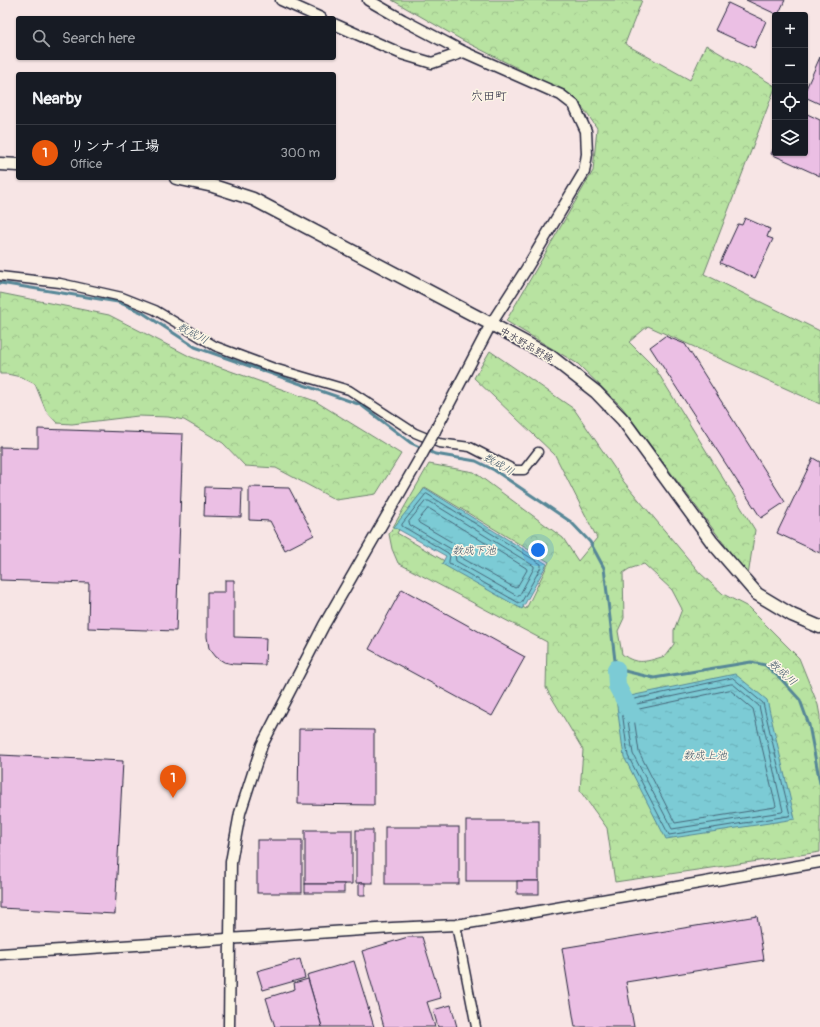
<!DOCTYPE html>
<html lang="en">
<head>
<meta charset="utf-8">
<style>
  body { margin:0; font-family:Pangolin,"Klee One",sans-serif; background:#242831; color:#f1f3f6 }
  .controls { position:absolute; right:12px; top:12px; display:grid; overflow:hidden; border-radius:4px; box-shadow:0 1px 3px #0004 }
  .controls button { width:36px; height:36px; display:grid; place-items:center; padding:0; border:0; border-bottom:1px solid #363941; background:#171b24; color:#f1f3f6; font:20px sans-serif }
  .you { position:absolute; left:538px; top:550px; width:14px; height:14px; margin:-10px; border:3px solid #fff; border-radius:50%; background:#1a73e8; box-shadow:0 0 0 6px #1a73e833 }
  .badge { display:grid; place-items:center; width:26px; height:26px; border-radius:50%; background:#ea580c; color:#fff; font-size:13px; font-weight:700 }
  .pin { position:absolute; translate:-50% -33px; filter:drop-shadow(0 1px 2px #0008) }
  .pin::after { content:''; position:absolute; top:21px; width:14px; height:12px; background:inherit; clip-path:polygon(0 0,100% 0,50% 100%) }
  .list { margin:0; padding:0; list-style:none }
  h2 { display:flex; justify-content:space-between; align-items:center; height:52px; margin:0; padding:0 16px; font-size:17px }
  h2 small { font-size:13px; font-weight:400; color:#9ea1a6 }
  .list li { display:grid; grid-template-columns:26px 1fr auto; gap:12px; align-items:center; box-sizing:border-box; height:56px; padding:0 16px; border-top:1px solid #363941 }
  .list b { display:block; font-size:15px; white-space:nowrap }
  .list p { margin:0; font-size:13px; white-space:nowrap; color:#9ea1a6 }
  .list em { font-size:13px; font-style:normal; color:#9ea1a6 }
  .icon { flex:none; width:22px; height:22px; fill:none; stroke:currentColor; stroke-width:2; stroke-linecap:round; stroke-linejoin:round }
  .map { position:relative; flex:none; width:820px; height:1027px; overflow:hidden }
  .search { position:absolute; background:#171b24; box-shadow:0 1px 3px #0004; left:16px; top:16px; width:320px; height:44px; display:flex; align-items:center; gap:10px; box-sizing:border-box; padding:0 14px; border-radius:4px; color:#9ea1a6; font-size:15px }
  .panel { position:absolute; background:#171b24; box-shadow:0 1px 3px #0004; left:16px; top:72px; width:320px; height:108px; border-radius:4px }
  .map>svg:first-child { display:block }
</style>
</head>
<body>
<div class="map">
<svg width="820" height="1027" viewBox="0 0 820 1027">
  <defs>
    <pattern id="forest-crowns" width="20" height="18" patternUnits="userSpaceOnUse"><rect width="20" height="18" fill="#b8e3a1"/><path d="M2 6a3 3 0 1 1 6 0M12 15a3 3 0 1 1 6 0" fill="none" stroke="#9ec28c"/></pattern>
    <pattern id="water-ripples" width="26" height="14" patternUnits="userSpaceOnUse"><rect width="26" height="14" fill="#7bcbd5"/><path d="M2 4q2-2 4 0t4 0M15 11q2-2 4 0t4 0" fill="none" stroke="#6aaeb8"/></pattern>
  </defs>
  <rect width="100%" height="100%" fill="#f7e5e5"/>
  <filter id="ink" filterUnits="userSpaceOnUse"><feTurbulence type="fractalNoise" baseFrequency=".025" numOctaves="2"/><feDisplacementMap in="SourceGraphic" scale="8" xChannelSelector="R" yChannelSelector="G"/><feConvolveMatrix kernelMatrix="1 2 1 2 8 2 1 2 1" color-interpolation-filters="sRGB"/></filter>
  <g filter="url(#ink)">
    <g fill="url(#forest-crowns)" stroke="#6d826e" fill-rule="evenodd">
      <polygon points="392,0 642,0 625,44 690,80 706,45 775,86 775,88 704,274 820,331 820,404 648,326 629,342 655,368 755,530 748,576 622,407 578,364 506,321 593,171 597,128 576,98 462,40"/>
      <polygon points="0,293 109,315 191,357 315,401 401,454 376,494 336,500 276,468 245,466 223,443 184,420 168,417 138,416 72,424 57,423 46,411 35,384 21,377 7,374 0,374"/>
      <path d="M490,351L574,409L624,482L700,573L723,594L748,607L799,658L818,705L820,716V852L615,882L607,828L580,791L583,750L546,688L547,642L398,563L392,549L389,534L429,464L474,472L563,538L578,561L597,538L555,455L474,378ZM425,487L549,562L526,609L397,533ZM644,564L672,590L682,609L674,630V644L665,656C648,661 637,666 622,654L618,631L624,618L623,573L629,569Z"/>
    </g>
    <g fill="url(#water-ripples)" stroke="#578797">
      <polygon points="425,488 547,564 522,609 442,564 446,556 394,527"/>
      <polygon points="735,674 767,700 795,819 666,839 624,757 616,699"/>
    </g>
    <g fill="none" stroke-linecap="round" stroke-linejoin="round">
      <g stroke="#466679" stroke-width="1">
        <polygon points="427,494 541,564 541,567 521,603 519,603 449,563 449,561 450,556 448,553 402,526 402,524 425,495"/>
        <polygon points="426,501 429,501 534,566 534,568 519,596 517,596 456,561 455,554 451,549 410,525 409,522"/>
        <polygon points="428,509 430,509 526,568 527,570 517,587 515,588 462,558 459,549 455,544 419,523 418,521"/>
        <polygon points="733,678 763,703 790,815 788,816 669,835 628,756 621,703 622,702"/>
        <polygon points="731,684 733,684 759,706 783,811 782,812 672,829 633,754 626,707 628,706"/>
        <polygon points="730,690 753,709 776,806 775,807 675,823 639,752 633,711 635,710"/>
      </g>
      <polyline stroke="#578797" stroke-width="3" points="0,283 118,302 143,313 195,347 361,405 411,443 435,454 476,461 494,470 571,522 590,542 604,568 616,669 654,678 751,662 765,665 782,680 800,700 809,725 820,783"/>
      <polyline stroke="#7bcbd5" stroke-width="18" points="616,669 617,686 632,714"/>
    </g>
    <g fill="#ebbfe4" stroke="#22223b">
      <polygon points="746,0 785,0 778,15"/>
      <polygon points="728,3 766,21 754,48 715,30"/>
      <polygon points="820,57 820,104 805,97 805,91"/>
      <polygon points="805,113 820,120 820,176 771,154 775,145 775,153 805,153"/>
      <polygon points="745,218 770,229 767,237 773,239 755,278 720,263 738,224 742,225"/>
      <polygon points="665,336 685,344 785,502 761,518 650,347"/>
      <polygon points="38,429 183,434 176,631 88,628 89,583 0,580 0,447 38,448"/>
      <polygon points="813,458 820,462 820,553 777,533"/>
      <polygon points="205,487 242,488 241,517 204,516"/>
      <polygon points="249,487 289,488 314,535 285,550 270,521 249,520"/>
      <polygon points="225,580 234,580 234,637 266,638 265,665 233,664 224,662 216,657 209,648 207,637 207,592 225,592"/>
      <polygon points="402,589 525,657 492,716 369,649"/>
      <polygon points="299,729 374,730 374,805 298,804"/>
      <polygon points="0,755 123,761 115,914 0,908"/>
      <rect x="466" y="821" width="73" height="60"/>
      <rect x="385" y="827" width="74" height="57"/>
      <rect x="305" y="830" width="47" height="54"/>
      <rect x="356" y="830" width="17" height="53"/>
      <rect x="257" y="840" width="45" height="53"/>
      <rect x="517" y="881" width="22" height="13"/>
      <rect x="359" y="883" width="6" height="12"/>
      <rect x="305" y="884" width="39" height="9"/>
      <polygon points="757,916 764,960 626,982 634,1027 575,1027 562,948"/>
      <polygon points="408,937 422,937 441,998 427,1002 435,1027 384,1027 362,951"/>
      <polygon points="300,959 305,978 263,990 257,971"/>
      <polygon points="354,961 374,1027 322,1027 307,975"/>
      <polygon points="308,979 322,1027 275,1027 266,998 295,989 294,983"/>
      <polygon points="451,1005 457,1027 438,1027 433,1010"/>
    </g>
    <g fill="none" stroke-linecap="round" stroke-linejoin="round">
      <g stroke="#22223b" stroke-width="11">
        <g id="minor">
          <polyline points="0,276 60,283 122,297 155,310 215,346 274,368 349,390 415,433 439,443 470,447 515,470 524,470 538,452"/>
          <polyline points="456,925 476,1027"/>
        </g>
      </g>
      <g stroke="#22223b" stroke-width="13">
        <g id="tertiary">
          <polyline points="281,0 321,18"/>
          <polyline points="368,0 403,20 464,52 561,95 574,105 586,131 587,154 584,172 525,271 491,324 435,431"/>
          <polyline points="334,24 402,54 432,63 464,52"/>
          <polyline points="0,954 392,928 456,925 505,917 820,862"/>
          <polyline points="229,1027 230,939 231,862 240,813 262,745 324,625 420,458"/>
        </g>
      </g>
      <g stroke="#22223b" stroke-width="15">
        <g id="secondary">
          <polyline points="0,164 18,165"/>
          <polyline points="176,178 213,186 253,199 491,324 550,356 596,392 623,420 712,542 757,594 792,615 820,627"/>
        </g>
      </g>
      <use href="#minor" stroke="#fcf5e5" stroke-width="8"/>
      <use href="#tertiary" stroke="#fcf5e5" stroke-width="10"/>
      <use href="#secondary" stroke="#fcf5e5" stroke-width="12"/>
      <g stroke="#22223b" stroke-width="13" stroke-linecap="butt">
        <polyline id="tertiary-bridge" points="420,458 435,431"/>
      </g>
      <use href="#tertiary-bridge" stroke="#fcf5e5" stroke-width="10"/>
    </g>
  </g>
  <g text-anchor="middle" stroke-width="3" stroke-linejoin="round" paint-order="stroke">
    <g font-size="10" fill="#22223b" stroke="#fcf5e5">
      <text transform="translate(527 344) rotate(30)" y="4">中水野品野線</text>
    </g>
    <g font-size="11" font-style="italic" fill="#3d5569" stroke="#fcf5e5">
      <text transform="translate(193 333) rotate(28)" y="4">数成川</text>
      <text transform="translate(499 464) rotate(31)" y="4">数成川</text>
      <text x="474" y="554">数成下池</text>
      <text transform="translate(783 672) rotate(42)" y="4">数成川</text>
      <text x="705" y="759">数成上池</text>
    </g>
    <g font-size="12" fill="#22223b" stroke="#fcf5e5">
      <text x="489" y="100">穴田町</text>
    </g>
  </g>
</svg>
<div class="controls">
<button>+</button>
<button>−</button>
<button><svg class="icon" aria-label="locate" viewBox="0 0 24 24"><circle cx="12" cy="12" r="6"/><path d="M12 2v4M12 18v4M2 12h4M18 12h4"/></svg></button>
<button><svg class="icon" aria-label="layers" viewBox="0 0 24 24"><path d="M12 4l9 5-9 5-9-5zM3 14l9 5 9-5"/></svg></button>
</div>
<div class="you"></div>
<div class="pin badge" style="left:173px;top:798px">1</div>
<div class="search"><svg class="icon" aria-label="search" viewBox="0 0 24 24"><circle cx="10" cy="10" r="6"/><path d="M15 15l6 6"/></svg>Search here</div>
<section class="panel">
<h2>Nearby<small></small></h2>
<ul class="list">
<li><span class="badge">1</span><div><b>リンナイ工場</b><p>Office</p></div><em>300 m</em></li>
</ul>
</section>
</div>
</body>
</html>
